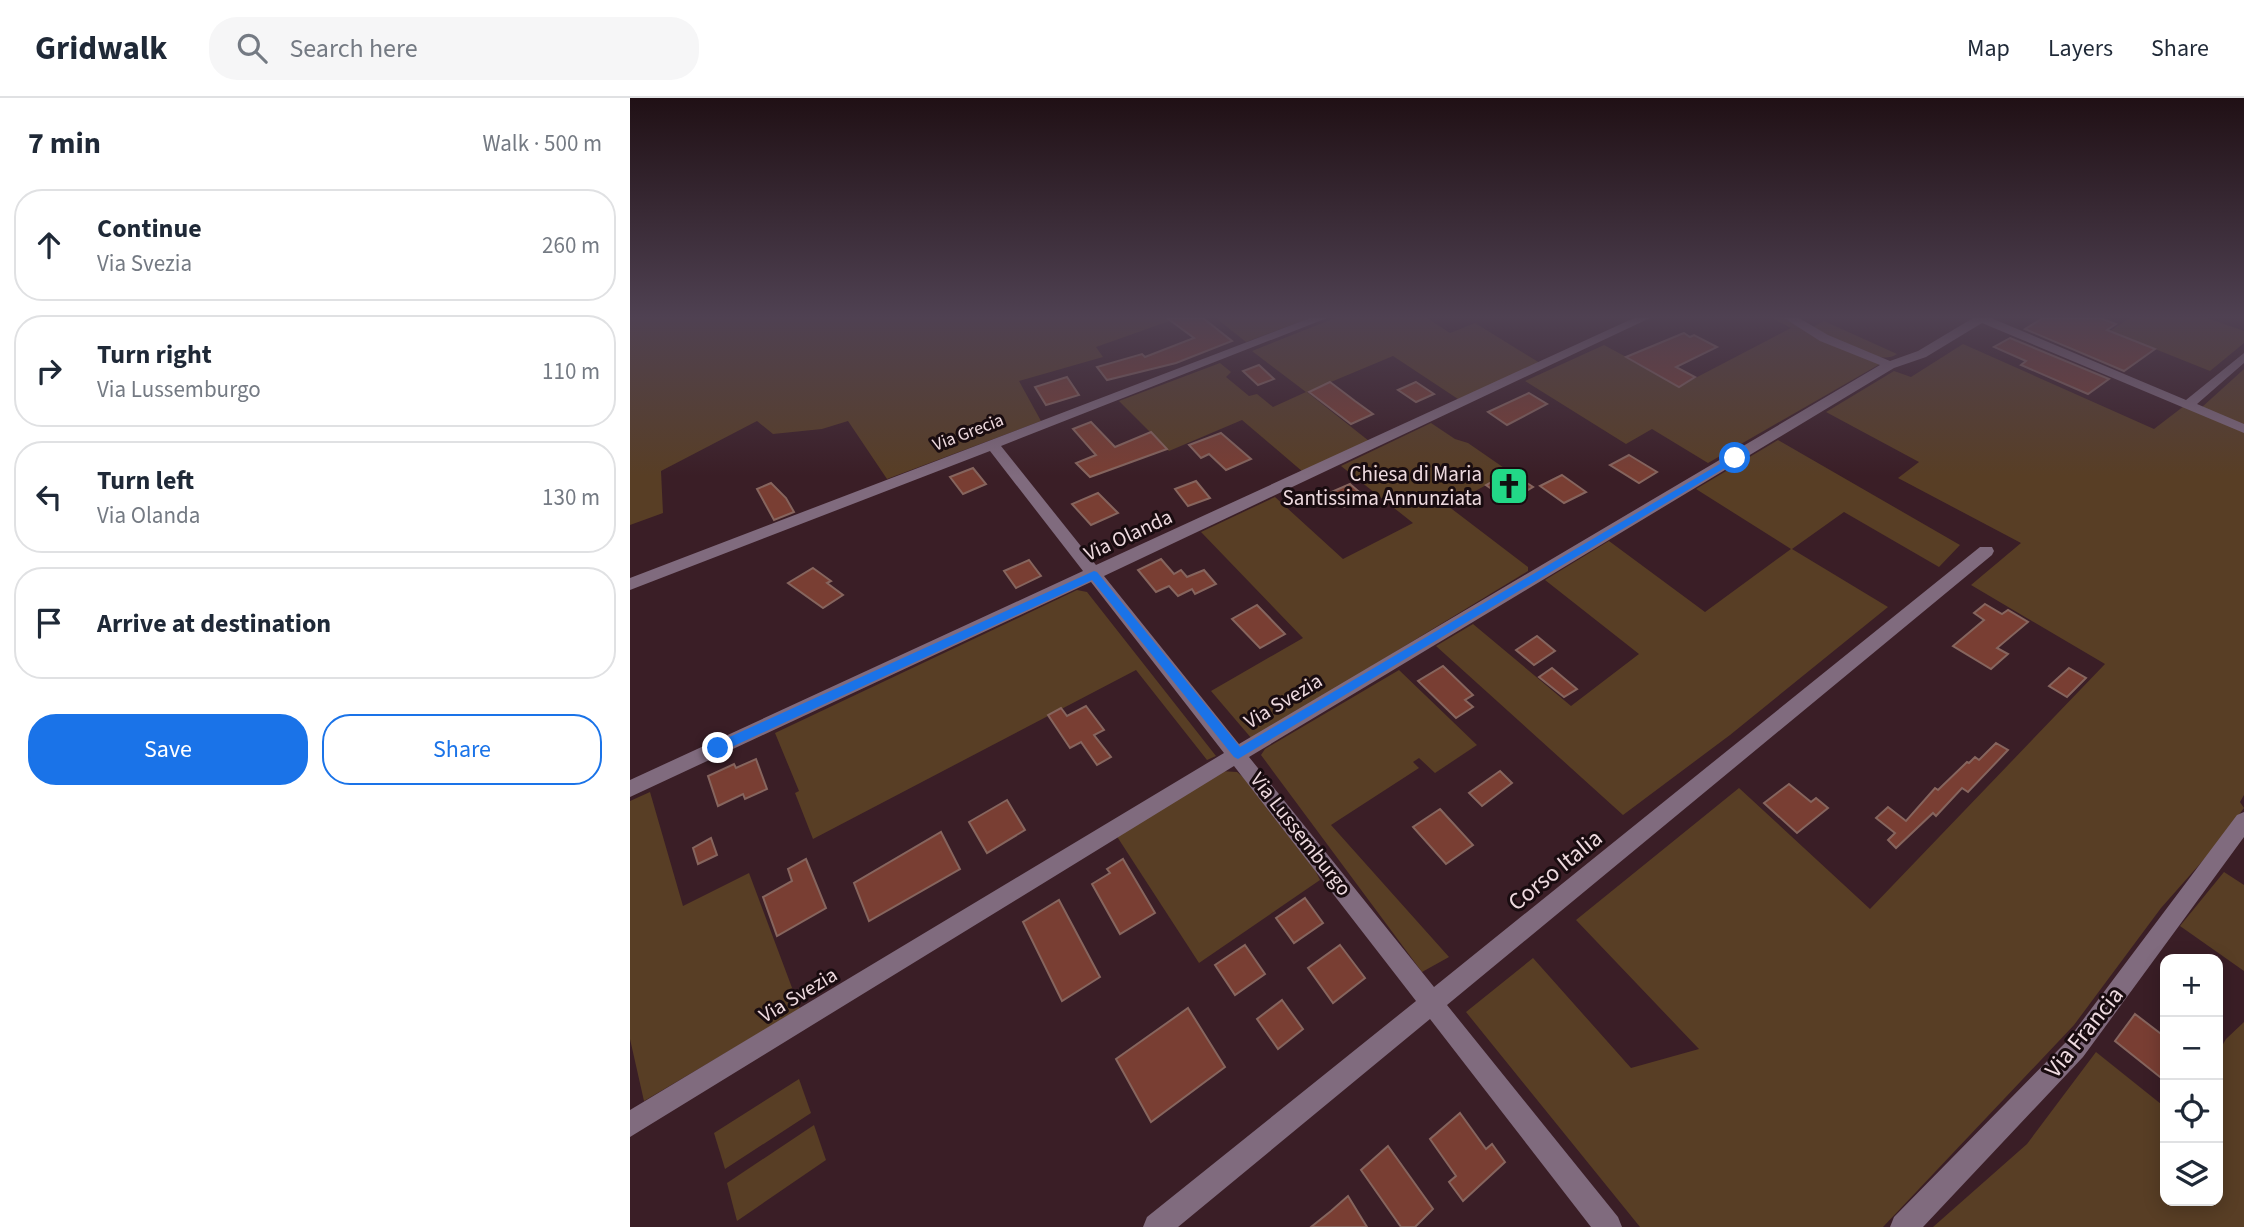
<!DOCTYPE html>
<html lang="en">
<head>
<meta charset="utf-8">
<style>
  body { margin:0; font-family:"Source Sans 3",sans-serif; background:#f6f6f7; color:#1f2937 }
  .controls { position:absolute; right:21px; bottom:21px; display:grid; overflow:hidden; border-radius:14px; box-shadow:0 4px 18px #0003 }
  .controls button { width:63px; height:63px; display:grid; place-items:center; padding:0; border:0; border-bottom:2px solid #e0e1e3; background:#fff; color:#1f2937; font:35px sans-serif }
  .stop { position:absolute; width:21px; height:21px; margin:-16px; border:5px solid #1a73e8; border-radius:50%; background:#fff }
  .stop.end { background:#1a73e8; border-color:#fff; box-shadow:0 2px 7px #0008 }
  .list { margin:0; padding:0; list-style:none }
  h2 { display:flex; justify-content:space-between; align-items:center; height:91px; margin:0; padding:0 28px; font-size:30px }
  h2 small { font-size:23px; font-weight:400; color:#747a83 }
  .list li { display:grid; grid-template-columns:46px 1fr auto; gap:21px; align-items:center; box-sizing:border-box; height:112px; margin:0 14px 14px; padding:0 14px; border:2px solid #e0e1e3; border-radius:28px }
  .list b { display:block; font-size:26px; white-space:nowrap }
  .list p { margin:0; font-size:23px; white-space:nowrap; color:#747a83 }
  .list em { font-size:23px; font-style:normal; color:#747a83 }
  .actions { display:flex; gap:14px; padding:21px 28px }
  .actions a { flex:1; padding:16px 0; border:2px solid #1a73e8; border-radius:28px; text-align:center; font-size:24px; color:#1a73e8 }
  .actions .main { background:#1a73e8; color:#fff }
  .icon { flex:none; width:38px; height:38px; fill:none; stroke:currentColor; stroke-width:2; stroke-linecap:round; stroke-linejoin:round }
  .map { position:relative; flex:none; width:1614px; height:1129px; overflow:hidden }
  header { display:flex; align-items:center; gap:42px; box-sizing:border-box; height:98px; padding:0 35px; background:#fff; border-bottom:2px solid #e0e1e3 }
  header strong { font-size:33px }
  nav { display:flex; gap:38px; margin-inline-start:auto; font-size:24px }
  .search { width:490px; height:63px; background:#f6f6f7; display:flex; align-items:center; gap:18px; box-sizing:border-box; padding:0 24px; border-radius:28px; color:#747a83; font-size:26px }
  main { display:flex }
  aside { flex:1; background:#fff }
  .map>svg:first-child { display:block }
</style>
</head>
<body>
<header>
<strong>Gridwalk</strong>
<div class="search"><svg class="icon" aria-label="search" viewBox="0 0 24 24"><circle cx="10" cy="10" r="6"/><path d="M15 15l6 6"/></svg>Search here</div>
<nav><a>Map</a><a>Layers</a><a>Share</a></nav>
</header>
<main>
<aside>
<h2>7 min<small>Walk · 500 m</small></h2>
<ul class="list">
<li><svg class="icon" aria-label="ahead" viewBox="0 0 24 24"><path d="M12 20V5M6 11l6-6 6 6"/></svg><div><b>Continue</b><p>Via Svezia</p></div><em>260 m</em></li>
<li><svg class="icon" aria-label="right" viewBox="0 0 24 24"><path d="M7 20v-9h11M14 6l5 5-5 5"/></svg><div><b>Turn right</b><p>Via Lussemburgo</p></div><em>110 m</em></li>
<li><svg class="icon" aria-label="left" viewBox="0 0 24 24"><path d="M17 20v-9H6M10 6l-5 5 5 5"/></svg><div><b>Turn left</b><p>Via Olanda</p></div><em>130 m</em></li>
<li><svg class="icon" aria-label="arrive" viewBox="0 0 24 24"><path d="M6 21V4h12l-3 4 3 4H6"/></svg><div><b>Arrive at destination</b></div></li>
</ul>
<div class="actions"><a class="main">Save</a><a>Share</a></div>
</aside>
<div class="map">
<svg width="1614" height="1129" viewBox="0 0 1614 1129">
  <rect width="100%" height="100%" fill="#3a1e26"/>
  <g fill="#583e25">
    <polygon points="0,220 548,220 466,249 473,259 389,283 411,323 257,381 218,323 192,331 143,336 127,323 31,373 33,415 0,427"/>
    <polygon points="586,220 680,220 616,244"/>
    <polygon points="705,220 797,220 820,235 845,225 910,265 828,301 763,258 677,294 739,343 673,374 612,322 539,353 489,303 590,265 601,274 596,279 619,298 627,296 643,309 676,294 622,253"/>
    <polygon points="1142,220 1153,220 1250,266 1078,365 1022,331 996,346 895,283 974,247 1050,288 1161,230"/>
    <polygon points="1500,220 1577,220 1614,233 1614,245 1580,273 1480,233"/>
    <path d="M1194,223L1267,256C1249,270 1201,239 1183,229Z"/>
    <polygon points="1333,246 1524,331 1554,308 1614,334 1614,697 1610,704 1614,710 1584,750 1531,810 1444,927 1253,1129 1010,1129 836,914 903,860 1001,970 1069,951 946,822 1109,690 1240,811 1475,566 1341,487 1391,445 1268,380 1289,364 1196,314 1264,273 1281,279"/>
    <polygon points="1614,271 1614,328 1571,310"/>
    <polygon points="801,325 825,341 838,345 880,374 818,408 898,469 898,473 622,641 581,593 673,540 571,434 645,399 713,461 783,425 711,368"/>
    <polygon points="1148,342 1330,447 1309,469 1214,414 1162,451 1258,509 1100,637 993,717 806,548 843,526 941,608 1009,556 915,482 979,443 1075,514 1161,451 1066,391"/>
    <polygon points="447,492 457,494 586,658 577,662 506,572 183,741 165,695 169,693 145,635"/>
    <polygon points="769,572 847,647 805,675 789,660 783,664 789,670 701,727 819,859 792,874 631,657 635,651"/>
    <polygon points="590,673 607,674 614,680 676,754 690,782 569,865 486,737"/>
    <polygon points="20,694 53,808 119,775 170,911 14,1003 0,941 0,703"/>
    <polygon points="1594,774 1614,787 1614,873 1550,828"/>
    <polygon points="1614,924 1614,1129 1303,1129 1397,1046 1466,954 1531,1006 1535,1003 1535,1103 1588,1103 1588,955 1596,941"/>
    <polygon points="169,981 181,1015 95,1071 84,1035"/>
    <polygon points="184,1027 196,1062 107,1123 97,1085"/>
  </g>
  <g fill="#793e33" stroke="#86655e" stroke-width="2">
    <polygon points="537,220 573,220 602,243 546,265 477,282 467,269 512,256 515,259 564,240"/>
    <polygon points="1413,220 1470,220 1486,226 1477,232 1525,251 1494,273 1395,231"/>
    <polygon points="1054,235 1060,239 1064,237 1087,249 1046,269 1065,279 1049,289 996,259"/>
    <polygon points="1380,240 1479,281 1458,296 1391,267 1396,263 1364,249"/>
    <polygon points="629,267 644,281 628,287 613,273"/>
    <polygon points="437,279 449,297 416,307 405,289"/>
    <polygon points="700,284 725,303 743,316 721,326 679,294"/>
    <polygon points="786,284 804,296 786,304 768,292"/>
    <polygon points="899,295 917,306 877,327 858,314"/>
    <polygon points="461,324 485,349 521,334 537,351 460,379 446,365 466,357 443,331"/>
    <polygon points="591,335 621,361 596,372 579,356 571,360 559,347"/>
    <polygon points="999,357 1027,374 1009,385 980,367"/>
    <polygon points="343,370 356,386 333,396 320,379"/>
    <polygon points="880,374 903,389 879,403 856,387"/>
    <polygon points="932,377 956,394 934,405 910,388"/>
    <polygon points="566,383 580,400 558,408 545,391"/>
    <polygon points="141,385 156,400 164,414 144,422 127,391"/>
    <polygon points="720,386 735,399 714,409 699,395"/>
    <polygon points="468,395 488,415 461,427 442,406"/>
    <polygon points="531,461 544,476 551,472 557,479 574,472 586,486 565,496 562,491 548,498 539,488 526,494 508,472"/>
    <polygon points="399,462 411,478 386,490 374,473"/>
    <polygon points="183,470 201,483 197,485 213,497 193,510 158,485"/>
    <polygon points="1355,506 1372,516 1378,512 1398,524 1367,550 1378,556 1361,571 1323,548 1354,522 1344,515"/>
    <polygon points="627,507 655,536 630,550 602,521"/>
    <polygon points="907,538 925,553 904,567 886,552"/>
    <polygon points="813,568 843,597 835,602 843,609 826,620 788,583"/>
    <polygon points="922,570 947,591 934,599 909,579"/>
    <polygon points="1439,570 1456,580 1437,599 1419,588"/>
    <polygon points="456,608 474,632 464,637 481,659 467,667 451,644 440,650 418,617 431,610 437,618"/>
    <polygon points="1366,645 1378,652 1338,694 1332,690 1306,718 1303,715 1266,750 1258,742 1265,735 1246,720 1258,709 1276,723 1305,690 1308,692 1337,664 1339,665 1345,659 1349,662"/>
    <polygon points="126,661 137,691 115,701 113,696 88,708 78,678 104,666 106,670"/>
    <polygon points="870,673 882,685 852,708 839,695"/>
    <polygon points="1159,686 1181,704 1186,700 1198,710 1167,735 1134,705"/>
    <polygon points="377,702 395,732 357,755 339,724"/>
    <polygon points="810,711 843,747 816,766 783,729"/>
    <polygon points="311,734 330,771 239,823 224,785"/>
    <polygon points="81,740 87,757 68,766 63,750"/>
    <polygon points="176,761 196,810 147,838 133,799 162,783 158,771"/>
    <polygon points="493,761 525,815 490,836 462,786 480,775 477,771"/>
    <polygon points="675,800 693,825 664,845 646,820"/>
    <polygon points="429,802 470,879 432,903 393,824"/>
    <polygon points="615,847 635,876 605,897 585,867"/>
    <polygon points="710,847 735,880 703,905 678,870"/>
    <polygon points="652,902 673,931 648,951 627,921"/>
    <polygon points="558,910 595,969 521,1024 486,961"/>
    <polygon points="1505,916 1535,939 1535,983 1485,943"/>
    <polygon points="830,1015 856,1051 862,1046 875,1064 833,1103 819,1084 826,1078 800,1041"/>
    <polygon points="758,1048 803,1111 785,1129 771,1129 731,1072"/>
    <polygon points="718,1098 737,1129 681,1129 701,1113"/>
  </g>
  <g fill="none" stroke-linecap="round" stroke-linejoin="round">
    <g fill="#806b7e" fill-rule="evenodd">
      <polygon points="680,220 697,220 371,348 466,467 1004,220 1020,220 474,478 609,646 1250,267 1190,243 1154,220 1169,220 1198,237 1260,263 1288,253 1343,220 1361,220 1556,302 1614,255 1614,265 1567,306 1614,326 1614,335 1352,225 1296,259 1264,270 619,659 804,889 1350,449 1362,449 1364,453 1362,457 817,907 988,1119 992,1129 961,1129 800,921 548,1129 513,1129 517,1119 786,903 604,668 0,1039 0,1012 594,655 461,484 0,699 0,682 453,473 360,353 0,492 0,480"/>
      <polygon points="1614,714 1614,739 1453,959 1293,1129 1260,1129 1264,1119 1437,943 1607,717"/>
    </g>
  </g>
  <linearGradient id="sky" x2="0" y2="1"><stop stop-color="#201015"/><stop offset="0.58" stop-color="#4f4152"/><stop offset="1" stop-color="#4f4152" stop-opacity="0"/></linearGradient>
  <rect width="1614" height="378" fill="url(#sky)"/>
  <polygon fill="#1a73e8" points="1105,357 1108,358 1108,362 608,661 604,659 462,482 93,653 84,653 82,650 84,646 464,473 467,474 610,649"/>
  <defs>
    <g id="church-square" transform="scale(2.0125)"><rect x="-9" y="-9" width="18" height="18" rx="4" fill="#22d887" stroke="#190c10"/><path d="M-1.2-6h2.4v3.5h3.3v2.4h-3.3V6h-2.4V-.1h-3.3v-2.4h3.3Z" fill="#111"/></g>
  </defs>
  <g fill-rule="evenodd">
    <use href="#church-square" x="879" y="388"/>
  </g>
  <g text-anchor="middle" stroke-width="6" stroke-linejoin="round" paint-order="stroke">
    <g font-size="18" fill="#eedadf" stroke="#190c10">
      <text transform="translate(338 334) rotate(-21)" y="6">Via Grecia</text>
    </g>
    <g font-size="21" fill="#eedadf" stroke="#190c10" text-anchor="end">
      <text x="852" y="383">Chiesa di Maria<tspan x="852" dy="24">Santissima Annunziata</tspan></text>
    </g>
    <g font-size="21" fill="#eedadf" stroke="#190c10">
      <text transform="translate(498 437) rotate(-25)" y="7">Via Olanda</text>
      <text transform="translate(653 603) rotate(-31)" y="7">Via Svezia</text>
      <text transform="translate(671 736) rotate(52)" y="7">Via Lussemburgo</text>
      <text transform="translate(168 897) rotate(-31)" y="7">Via Svezia</text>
    </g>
    <g font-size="24" fill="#eedadf" stroke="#190c10">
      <text transform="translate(925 772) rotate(-39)" y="8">Corso Italia</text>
      <text transform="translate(1454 934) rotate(-51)" y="8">Via Francia</text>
    </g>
  </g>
</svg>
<div class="controls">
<button>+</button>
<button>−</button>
<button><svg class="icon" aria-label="locate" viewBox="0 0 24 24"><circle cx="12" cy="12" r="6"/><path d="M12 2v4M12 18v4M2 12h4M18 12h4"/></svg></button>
<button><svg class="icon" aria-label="layers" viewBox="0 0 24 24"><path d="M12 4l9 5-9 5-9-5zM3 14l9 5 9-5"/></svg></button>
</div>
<div class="stop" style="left:1105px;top:360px"></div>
<div class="stop end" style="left:88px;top:650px"></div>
</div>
</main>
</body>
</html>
